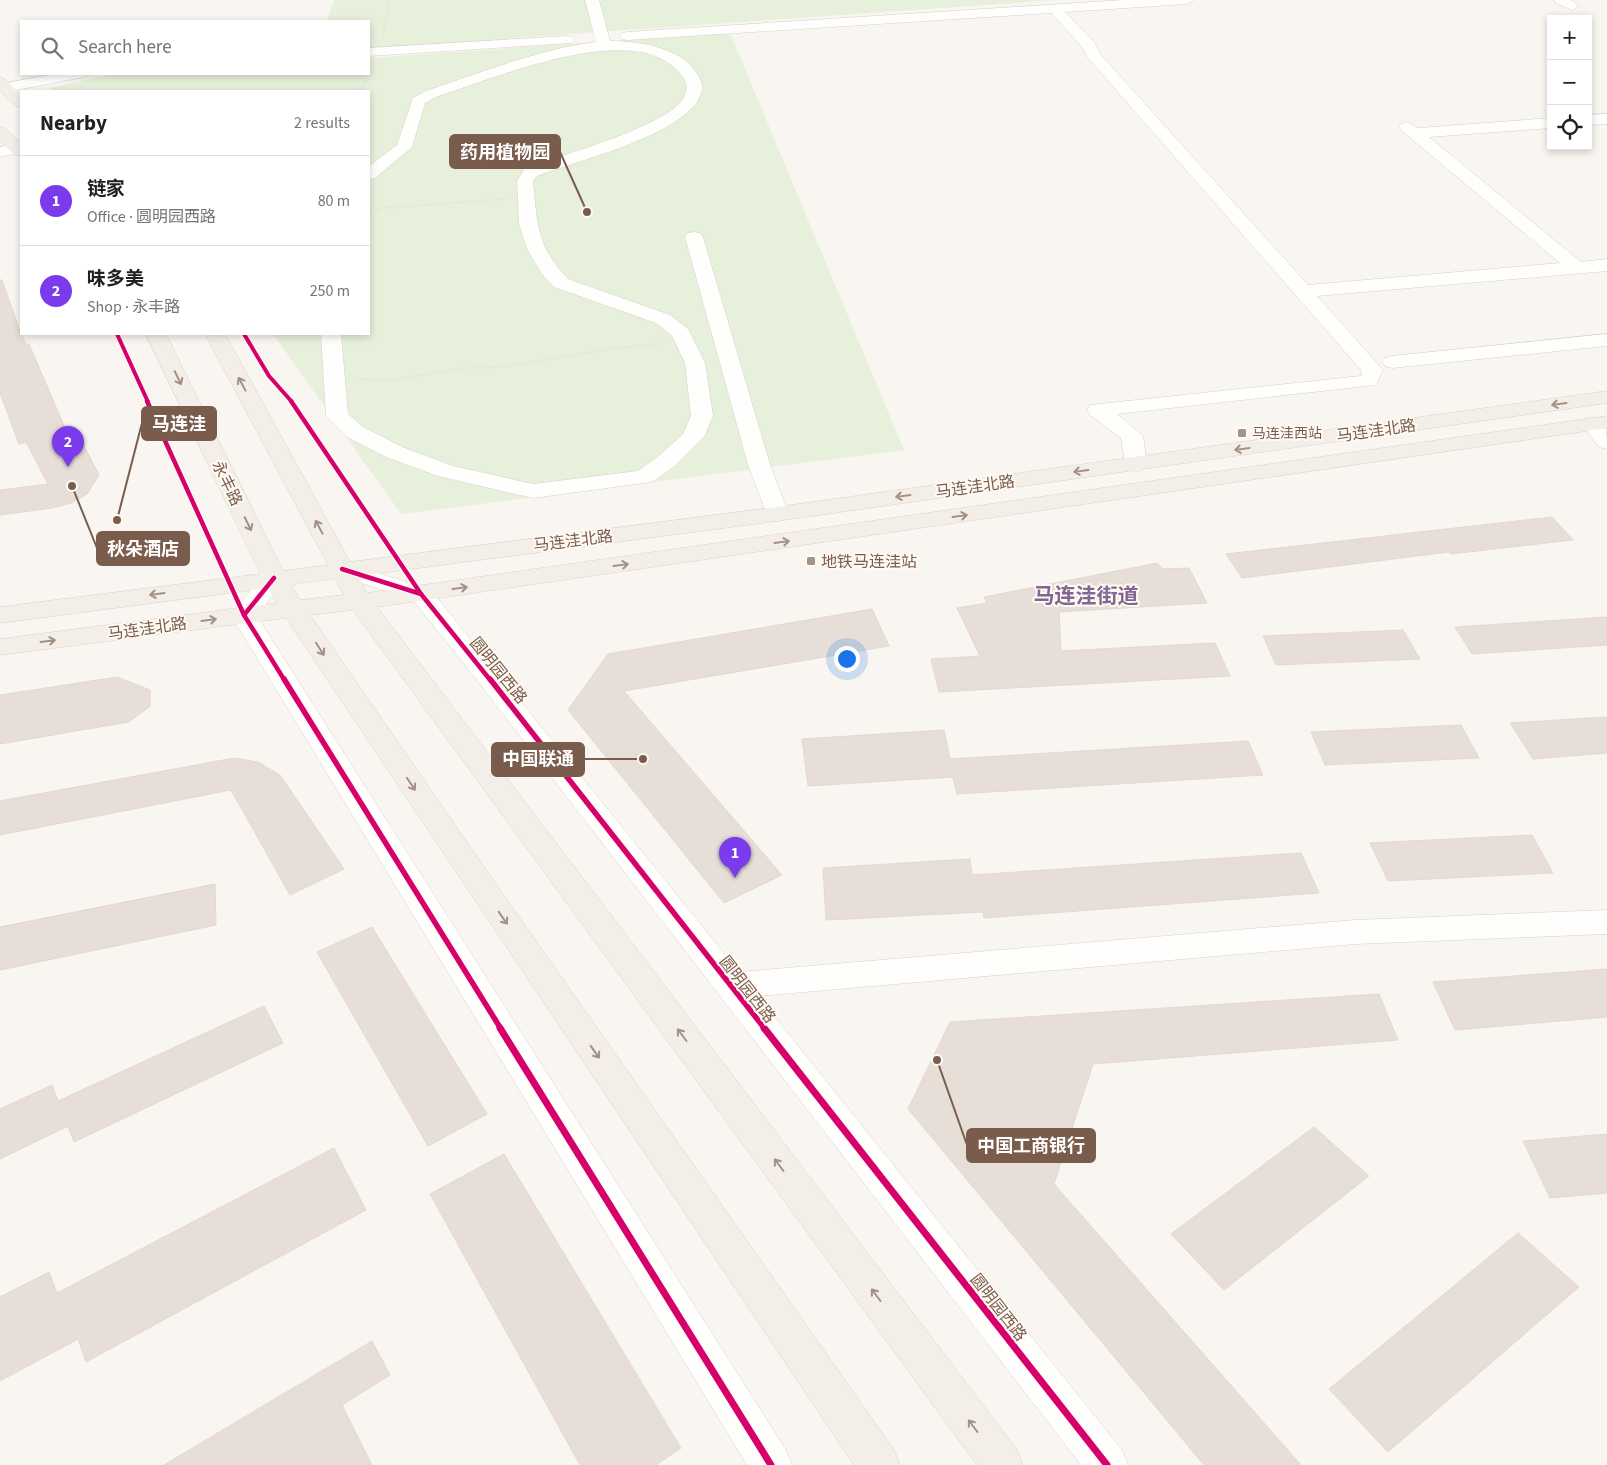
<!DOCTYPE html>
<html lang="en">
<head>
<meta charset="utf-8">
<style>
  body { margin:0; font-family:"Source Sans 3","Noto Sans SC",sans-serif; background:#f6f6f6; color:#202124 }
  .controls { position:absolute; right:15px; top:15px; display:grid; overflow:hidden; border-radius:0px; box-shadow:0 2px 8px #0003 }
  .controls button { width:45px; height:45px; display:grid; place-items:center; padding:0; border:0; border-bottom:1px solid #e0e0e0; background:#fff; color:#202124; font:25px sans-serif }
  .you { position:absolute; left:846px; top:658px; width:18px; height:18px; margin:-12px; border:4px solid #fff; border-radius:50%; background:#1a73e8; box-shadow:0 0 0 8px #1a73e833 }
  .badge { display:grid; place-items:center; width:32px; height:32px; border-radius:50%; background:#7c3aed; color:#fff; font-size:16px; font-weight:700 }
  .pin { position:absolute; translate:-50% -41px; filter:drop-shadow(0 1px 2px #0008) }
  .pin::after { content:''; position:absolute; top:26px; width:18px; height:15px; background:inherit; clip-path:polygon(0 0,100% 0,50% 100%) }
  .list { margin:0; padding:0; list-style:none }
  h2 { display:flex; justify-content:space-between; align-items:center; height:65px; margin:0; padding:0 20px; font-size:21px }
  h2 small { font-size:16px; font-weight:400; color:#757577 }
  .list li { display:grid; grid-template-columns:32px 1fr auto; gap:15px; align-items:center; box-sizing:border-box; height:90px; padding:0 20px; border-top:1px solid #e0e0e0 }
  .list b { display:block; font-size:19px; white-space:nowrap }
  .list p { margin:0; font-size:16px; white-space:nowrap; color:#757577 }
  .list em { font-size:16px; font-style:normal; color:#757577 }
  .icon { flex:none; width:28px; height:28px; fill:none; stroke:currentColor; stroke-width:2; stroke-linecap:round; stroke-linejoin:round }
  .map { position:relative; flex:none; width:1607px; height:1465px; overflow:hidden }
  .search { position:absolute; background:#fff; box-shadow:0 2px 8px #0003; left:20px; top:20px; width:350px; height:55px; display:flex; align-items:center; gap:12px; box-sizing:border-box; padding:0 18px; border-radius:0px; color:#757577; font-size:19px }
  .panel { position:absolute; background:#fff; box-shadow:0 2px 8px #0003; left:20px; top:90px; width:350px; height:245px; border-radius:0px }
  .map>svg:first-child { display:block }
</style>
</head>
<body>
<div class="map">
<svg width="1607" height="1465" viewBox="0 0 1607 1465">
  <rect width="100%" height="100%" fill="#f9f5f0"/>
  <g fill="#e7f0db">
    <polygon points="334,0 1056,0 369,48 369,21 327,21"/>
    <polygon points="730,33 904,450 401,514 273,334 369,334 369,91 53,91 50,88 109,75 134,74 369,74 369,58"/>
  </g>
  <g fill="#e6ded7" stroke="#e2d8d2">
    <polygon points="0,280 2,280 21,334 26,344 29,344 71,442 81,440 99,475 87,494 71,503 52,508 0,515 0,490 48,484 26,442 19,444 0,393"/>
    <polygon points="1552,517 1573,540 1451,554 1449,552 1242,578 1226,554"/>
    <polygon points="1157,563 1163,569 1189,568 1207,603 1059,612 1061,651 1215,643 1230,676 939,692 931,659 980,656 957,608 987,603 984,597"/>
    <polygon points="872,609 889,646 624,691 782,875 724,903 568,710 608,654"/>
    <polygon points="1607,617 1607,645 1472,654 1455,627"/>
    <polygon points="1403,630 1420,659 1276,665 1263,636"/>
    <polygon points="117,677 150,690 150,706 129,722 0,744 0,695"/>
    <polygon points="1607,717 1607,753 1533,759 1510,723"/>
    <polygon points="1461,725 1479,758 1325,765 1311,732"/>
    <polygon points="944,730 950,759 1248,741 1263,775 957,794 953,777 808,786 802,739"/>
    <polygon points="234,758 258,762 280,775 344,869 290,895 231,790 0,835 0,801"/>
    <polygon points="1532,835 1553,873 1388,881 1370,843"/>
    <polygon points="1301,853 1319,893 984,918 983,912 826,920 823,868 970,859 972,875"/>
    <polygon points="215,884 216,925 0,970 0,927"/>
    <polygon points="372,927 487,1114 428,1146 317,952"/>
    <polygon points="1607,969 1607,1017 1455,1030 1433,982"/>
    <polygon points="1379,994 1398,1040 1093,1064 1054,1184 1301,1465 1204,1465 908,1109 950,1022"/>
    <polygon points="264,1006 283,1043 74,1142 68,1126 0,1159 0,1109 52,1085 58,1101"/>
    <polygon points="1314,1127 1369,1176 1224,1290 1171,1234"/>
    <polygon points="1607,1134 1607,1193 1550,1198 1523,1141"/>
    <polygon points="334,1148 366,1210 86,1362 78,1339 0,1381 0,1297 49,1272 57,1293"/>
    <polygon points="504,1154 681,1448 656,1465 580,1465 430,1194"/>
    <polygon points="1518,1233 1579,1287 1388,1452 1329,1389"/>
    <polygon points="372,1341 390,1375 342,1405 372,1465 164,1465"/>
  </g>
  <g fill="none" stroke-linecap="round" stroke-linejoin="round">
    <g stroke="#d7d1cb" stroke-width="1">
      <g id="minor">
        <path d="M585,0H599L610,41C642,41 695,49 703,88C700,94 699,101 695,105C662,141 582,159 537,176L533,181C537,223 537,247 568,279L670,315L688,329L705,363L713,416L704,437L676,465L652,482L533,498L438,476L386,457L347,437L326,416L321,334H341L348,414L363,427L402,447L453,466L533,484L638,471L660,455L683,434L691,416L685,363L672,336L656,323L554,287L542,274L527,249L519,224L517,181L525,168C559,156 665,127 683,99C685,96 686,91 687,88C686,78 678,70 670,64C620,25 491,79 436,97L425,103L412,147L375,178L369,179V166L397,145L413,98L426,91C477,74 543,48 596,42Z"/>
        <polygon points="1123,0 1194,0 1187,4 1065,12 1094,42 1101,55 1308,285 1560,263 1401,130 1399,127 1401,124 1407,122 1418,128 1551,118 1551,128 1429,137 1581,262 1607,259 1607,271 1317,296 1383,370 1376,385 1117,414 1143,436 1147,464 1144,469 1136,471 1128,469 1125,464 1121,438 1090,415 1087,410 1090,405 1361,376 1362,371 1089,59 1082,47 1051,13 627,40 622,39 620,36 622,33 627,32"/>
        <polygon points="1554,0 1571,0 1579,6 1572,10 1556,3"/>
        <polygon points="567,36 572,37 574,40 572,43 369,56 369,48"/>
        <polygon points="55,74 86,74 84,77 79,78 6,92 0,89 1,84"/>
        <polygon points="1607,114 1607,124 1588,125 1588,115"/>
        <polygon points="18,143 21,144 21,152 0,157 0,147"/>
        <polygon points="694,232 700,233 703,237 771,468 789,514 785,519 777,521 769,519 749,468 685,237 688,233"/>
        <polygon points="1607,334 1607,346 1392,368 1385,366 1382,362 1385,358 1392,356"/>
        <path d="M1593,418C1607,422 1607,434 1607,449L1599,447L1582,424L1585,419Z"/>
        <polygon points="342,562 430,589 739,972 1355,920 1607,910 1607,934 1355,944 758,996 1122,1450 1128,1465 1081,1465 473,675 412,599 333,574 330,569 333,564"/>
        <polygon points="274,571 283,573 286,578 257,616 786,1450 792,1465 747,1465 231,615 265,573"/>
      </g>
    </g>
    <g stroke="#dad1cc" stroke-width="1">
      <g id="major">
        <polygon points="0,77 5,79 21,95 21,108 16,106 0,91"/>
        <polygon points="0,127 6,129 21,143 21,157 15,155 0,141"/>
        <path d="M146,334H166L283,571L328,565L205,334H225L350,562L777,507L1607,391V403L777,521L358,576L367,593L1607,416V428L377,607L1017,1450L1023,1465H977L353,610L310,615L493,880L894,1450L900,1465H854L286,618L0,655V639L277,603L268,588L0,623V607L260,574ZM335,579L344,595L300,600L291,585Z"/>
      </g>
    </g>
    <g stroke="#dcd5d0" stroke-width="2" stroke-dasharray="0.5 2" stroke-linecap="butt">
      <polyline points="383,34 390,0"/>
      <polyline points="359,91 373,70"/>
      <polyline points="369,209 505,199"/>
      <polyline points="359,379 392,380 462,368 502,367 609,349 660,344"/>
    </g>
    <use href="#minor" fill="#fefefd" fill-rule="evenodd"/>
    <use href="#major" fill="#f3eee8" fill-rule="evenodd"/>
    <g stroke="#fffaf3" stroke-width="5.5">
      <g id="cycleway-far3">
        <polyline points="117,334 148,402"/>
        <polyline points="244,334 269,376 292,402"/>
      </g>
    </g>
    <g stroke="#fffaf3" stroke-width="7">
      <g id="cycleway-far2">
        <polyline points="147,401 244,615"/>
        <polyline points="291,401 421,594"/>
        <polyline points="342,569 421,594 491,681"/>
        <polyline points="274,578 244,615 285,681"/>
      </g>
    </g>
    <g stroke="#fffaf3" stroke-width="9">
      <g id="cycleway-far1">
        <polyline points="284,679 501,1029"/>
        <polyline points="490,679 765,1029"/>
      </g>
    </g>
    <g stroke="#fffaf3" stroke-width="10">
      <g id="cycleway">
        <polyline points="500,1028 771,1465"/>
        <polyline points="764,1028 1107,1465"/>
      </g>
    </g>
    <use href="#cycleway-far3" stroke="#d6006c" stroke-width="4"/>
    <use href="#cycleway-far2" stroke="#d6006c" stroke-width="4.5"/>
    <use href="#cycleway-far1" stroke="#d6006c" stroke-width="5.5"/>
    <use href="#cycleway" stroke="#d6006c" stroke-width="7"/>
  </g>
  <defs><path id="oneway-shaft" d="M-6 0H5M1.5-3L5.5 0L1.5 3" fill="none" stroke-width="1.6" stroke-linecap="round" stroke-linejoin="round" transform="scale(1.25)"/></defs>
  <g stroke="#a48f83">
    <use href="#oneway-shaft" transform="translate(178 378) rotate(64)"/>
    <use href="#oneway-shaft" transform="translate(242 384) rotate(-118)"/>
    <use href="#oneway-shaft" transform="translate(1559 404) rotate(172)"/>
    <use href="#oneway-shaft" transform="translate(1242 449) rotate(172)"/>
    <use href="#oneway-shaft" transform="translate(1081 471) rotate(172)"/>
    <use href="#oneway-shaft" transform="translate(903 496) rotate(172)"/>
    <use href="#oneway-shaft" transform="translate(960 516) rotate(-8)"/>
    <use href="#oneway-shaft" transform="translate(248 524) rotate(64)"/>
    <use href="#oneway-shaft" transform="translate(319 527) rotate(-118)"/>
    <use href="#oneway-shaft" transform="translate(782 542) rotate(-8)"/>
    <use href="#oneway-shaft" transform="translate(621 565) rotate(-8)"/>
    <use href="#oneway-shaft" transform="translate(460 588) rotate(-8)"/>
    <use href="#oneway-shaft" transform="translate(157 594) rotate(172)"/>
    <use href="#oneway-shaft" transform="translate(209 620) rotate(-8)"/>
    <use href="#oneway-shaft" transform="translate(48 641) rotate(-7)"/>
    <use href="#oneway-shaft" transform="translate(320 649) rotate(57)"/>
    <use href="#oneway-shaft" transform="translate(411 784) rotate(56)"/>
    <use href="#oneway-shaft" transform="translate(503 918) rotate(55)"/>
    <use href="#oneway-shaft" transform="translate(682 1035) rotate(-127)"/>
    <use href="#oneway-shaft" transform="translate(595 1052) rotate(55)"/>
    <use href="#oneway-shaft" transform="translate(779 1165) rotate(-127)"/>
    <use href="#oneway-shaft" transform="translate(876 1295) rotate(-127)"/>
    <use href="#oneway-shaft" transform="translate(973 1426) rotate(-127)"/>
  </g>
  <g fill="#a69286" stroke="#fffaf3" stroke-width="2">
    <rect x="1237" y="428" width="10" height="10" rx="2.5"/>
    <rect x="806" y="556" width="10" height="10" rx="2.5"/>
  </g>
  <g text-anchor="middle" stroke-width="4" stroke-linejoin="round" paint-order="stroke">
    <g font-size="14" fill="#7a5c4d" stroke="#fffaf3" text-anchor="start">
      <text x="1252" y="438">马连洼西站</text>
    </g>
    <g font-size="16" fill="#7a5c4d" stroke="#fffaf3">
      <text transform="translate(1376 430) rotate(-8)" y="6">马连洼北路</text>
      <text transform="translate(228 483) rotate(64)" y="6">永丰路</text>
      <text transform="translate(975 486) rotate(-8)" y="6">马连洼北路</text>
      <text transform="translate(573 540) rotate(-7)" y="6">马连洼北路</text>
      <text transform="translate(147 628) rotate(-8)" y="6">马连洼北路</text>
      <text transform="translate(499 670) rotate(51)" y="6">圆明园西路</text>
      <text transform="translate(748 989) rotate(52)" y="6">圆明园西路</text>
      <text transform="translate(999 1307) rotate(52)" y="6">圆明园西路</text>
    </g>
    <g font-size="16" fill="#7a5c4d" stroke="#fffaf3" text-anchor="start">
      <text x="821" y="567">地铁马连洼站</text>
    </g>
    <g font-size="21" font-weight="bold" fill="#846695" stroke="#fffaf3">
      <text x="1086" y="603">马连洼街道</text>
    </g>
  </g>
  <path fill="none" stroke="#7a5c4d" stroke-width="2" d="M587 212L560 152M117 520L142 423M72 486L97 548M643 759L584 759M937 1060L967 1145"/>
  <g fill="#7a5c4d" stroke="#fffaf3" stroke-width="2">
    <circle cx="587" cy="212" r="5"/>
    <circle cx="117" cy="520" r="5"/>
    <circle cx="72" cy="486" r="5"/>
    <circle cx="643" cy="759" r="5"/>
    <circle cx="937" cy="1060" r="5"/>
  </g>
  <g fill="#7a5c4d" stroke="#7a5c4d" stroke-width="2">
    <rect x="450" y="135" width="110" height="33" rx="5"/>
    <rect x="142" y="407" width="74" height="33" rx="5"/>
    <rect x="97" y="532" width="92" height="33" rx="5"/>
    <rect x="492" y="743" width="92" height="33" rx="5"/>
    <rect x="967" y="1129" width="128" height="33" rx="5"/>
  </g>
  <g font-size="18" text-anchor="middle" font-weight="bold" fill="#fff">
    <text x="505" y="158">药用植物园</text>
    <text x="179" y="430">马连洼</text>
    <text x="143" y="555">秋朵酒店</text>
    <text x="538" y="765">中国联通</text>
    <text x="1031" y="1152">中国工商银行</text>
  </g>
</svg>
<div class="controls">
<button>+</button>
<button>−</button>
<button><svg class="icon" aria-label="locate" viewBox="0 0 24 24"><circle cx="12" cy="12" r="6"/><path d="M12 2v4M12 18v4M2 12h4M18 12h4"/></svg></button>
</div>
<div class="you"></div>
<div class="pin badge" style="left:735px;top:878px">1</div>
<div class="pin badge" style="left:68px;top:467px">2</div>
<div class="search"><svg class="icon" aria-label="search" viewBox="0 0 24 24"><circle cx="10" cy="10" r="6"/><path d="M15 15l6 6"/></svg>Search here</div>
<section class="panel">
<h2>Nearby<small>2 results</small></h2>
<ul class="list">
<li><span class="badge">1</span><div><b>链家</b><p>Office · 圆明园西路</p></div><em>80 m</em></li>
<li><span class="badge">2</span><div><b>味多美</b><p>Shop · 永丰路</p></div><em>250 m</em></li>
</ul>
</section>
</div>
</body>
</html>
